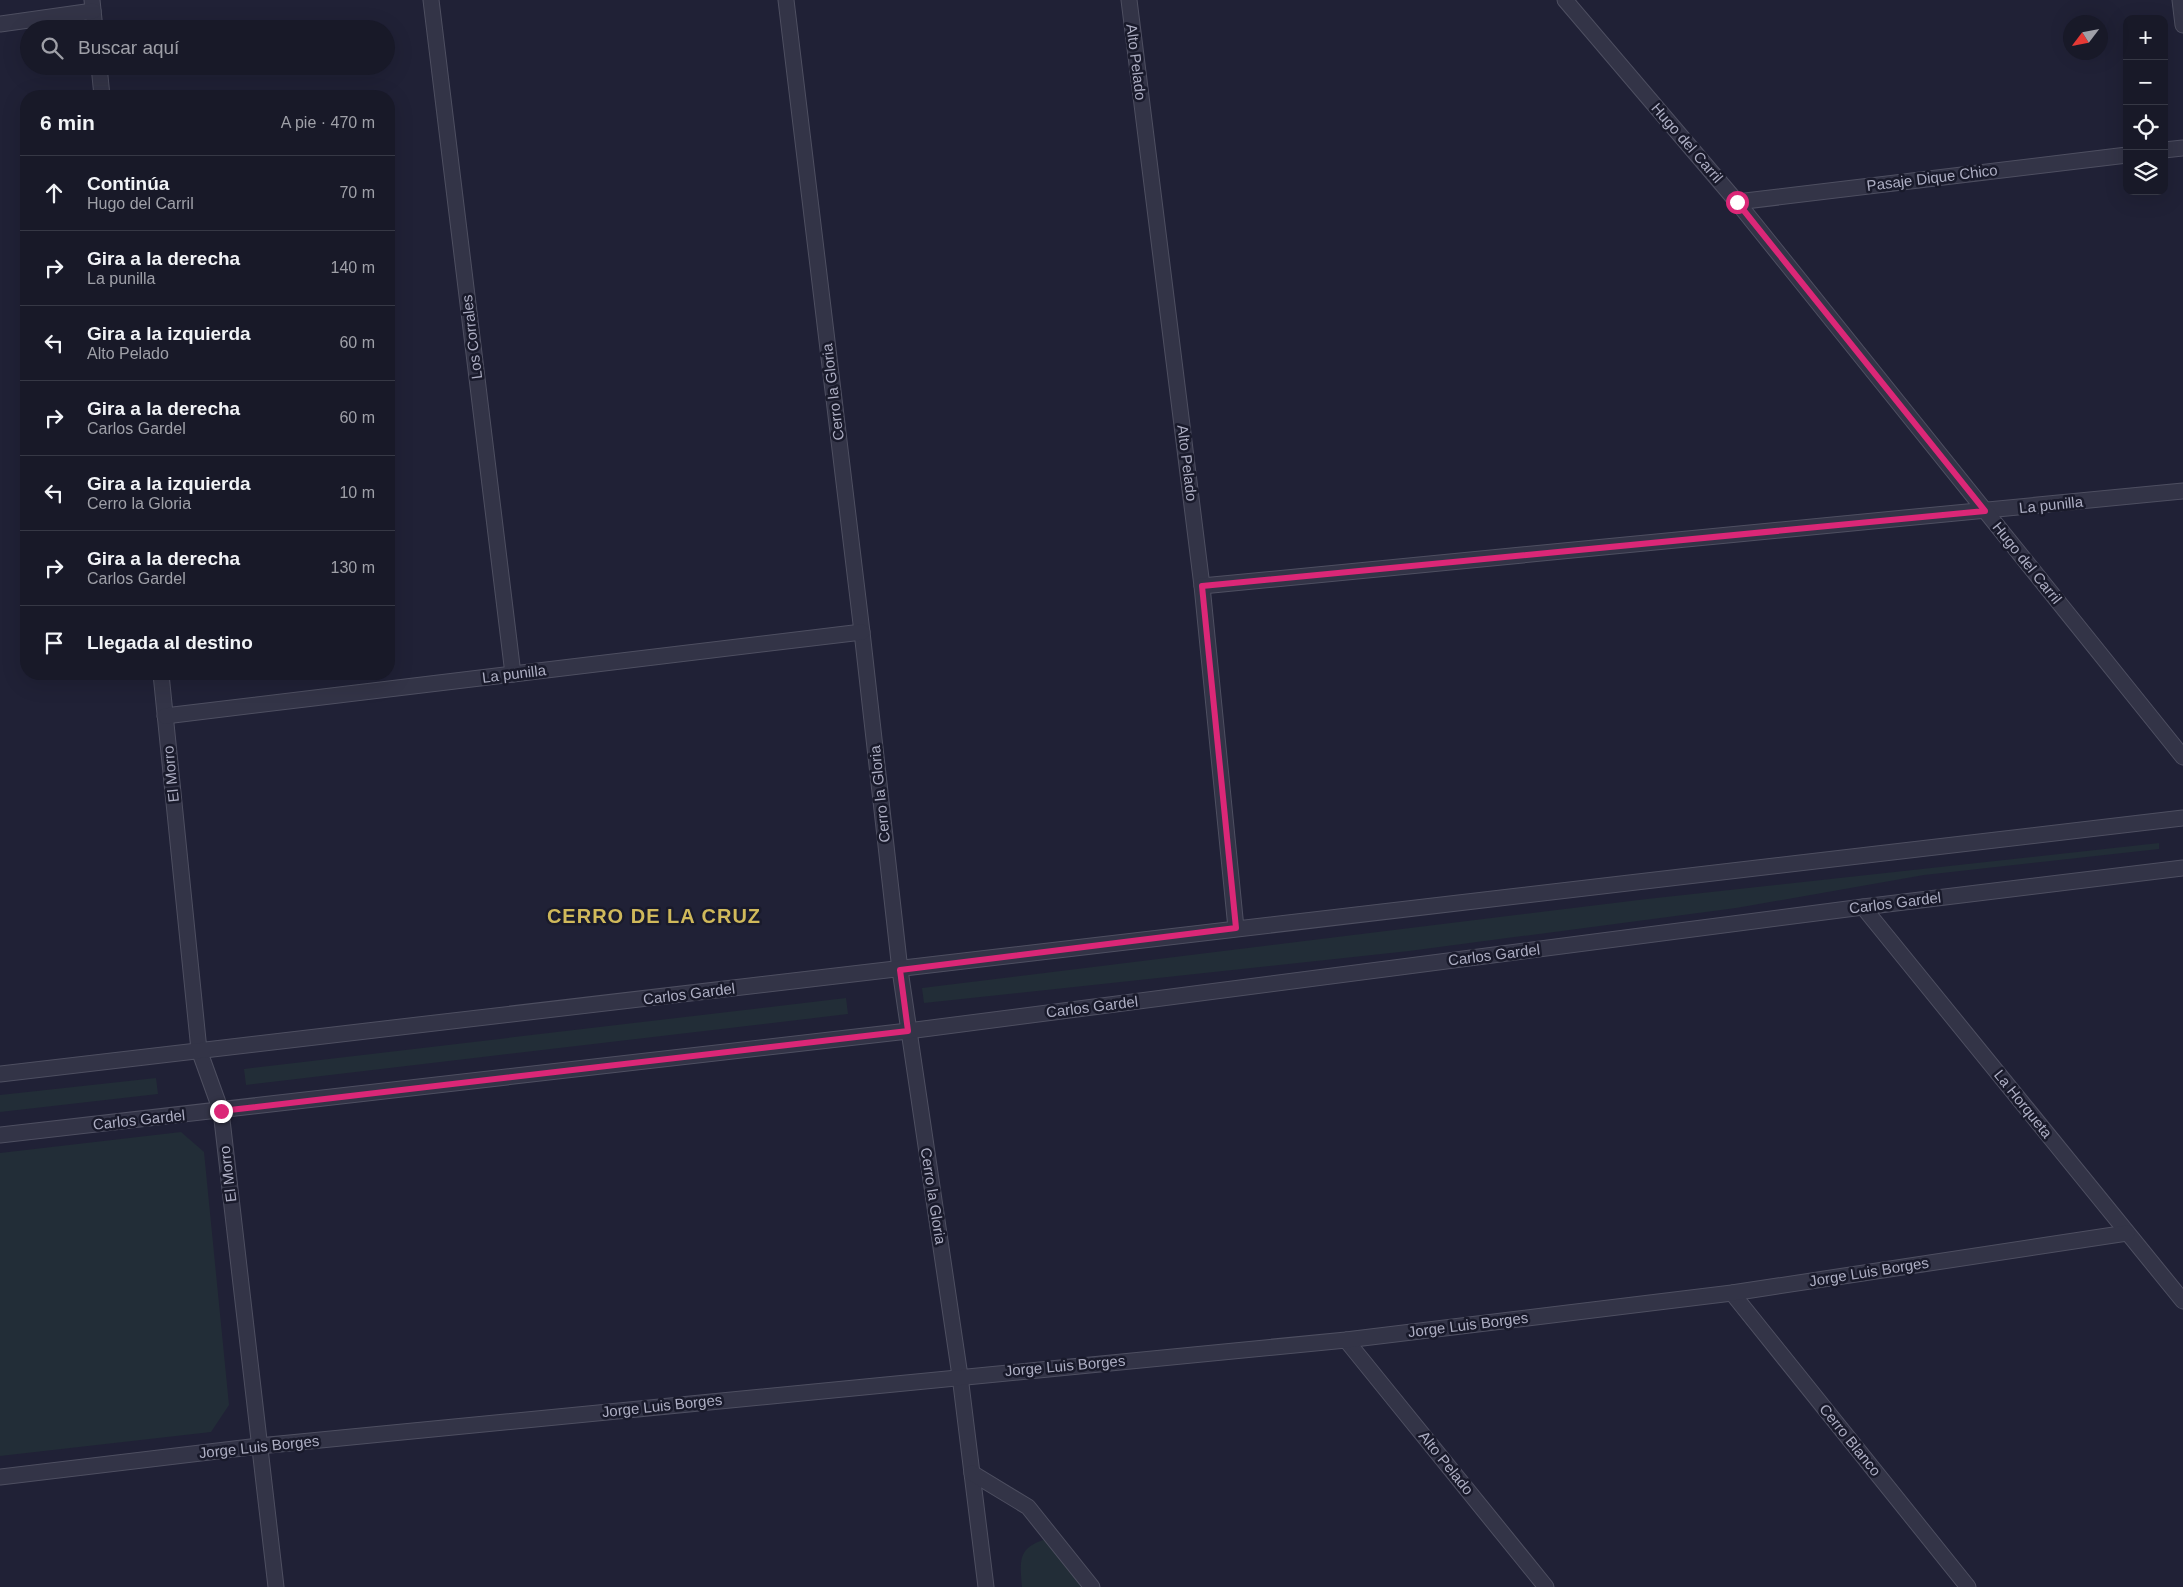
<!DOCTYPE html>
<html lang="es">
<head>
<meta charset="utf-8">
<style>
  body { margin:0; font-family:Helvetica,sans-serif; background:#252634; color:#f1f3f6 }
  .controls { position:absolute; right:15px; top:15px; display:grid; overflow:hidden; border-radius:10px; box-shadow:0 5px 20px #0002 }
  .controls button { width:45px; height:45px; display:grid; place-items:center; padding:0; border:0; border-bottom:1px solid #363845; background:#181928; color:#f1f3f6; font:25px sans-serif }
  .compass { position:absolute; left:2063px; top:15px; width:45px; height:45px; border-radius:50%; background:#181928; box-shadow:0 5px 20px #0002; rotate:238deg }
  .stop { position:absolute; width:15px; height:15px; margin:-11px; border:4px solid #db2777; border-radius:50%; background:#fff }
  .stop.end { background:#db2777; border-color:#fff; box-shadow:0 1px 5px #0008 }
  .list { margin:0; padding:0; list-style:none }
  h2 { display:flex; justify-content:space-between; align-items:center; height:65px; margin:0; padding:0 20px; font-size:21px }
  h2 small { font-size:16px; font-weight:400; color:#9fa0a8 }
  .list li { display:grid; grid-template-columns:32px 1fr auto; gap:15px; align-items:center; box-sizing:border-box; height:75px; padding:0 20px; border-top:1px solid #363845 }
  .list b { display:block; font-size:19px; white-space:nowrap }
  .list p { margin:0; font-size:16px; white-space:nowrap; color:#9fa0a8 }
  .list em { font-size:16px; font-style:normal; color:#9fa0a8 }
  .icon { flex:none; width:28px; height:28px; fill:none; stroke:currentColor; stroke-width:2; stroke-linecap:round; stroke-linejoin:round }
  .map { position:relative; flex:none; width:2183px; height:1587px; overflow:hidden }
  .search { position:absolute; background:#181928; box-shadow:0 5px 20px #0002; left:20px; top:20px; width:375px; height:55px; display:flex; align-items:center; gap:12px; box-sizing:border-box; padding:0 18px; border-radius:28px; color:#9fa0a8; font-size:19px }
  .panel { position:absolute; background:#181928; box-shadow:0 5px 20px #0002; left:20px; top:90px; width:375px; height:590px; border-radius:20px }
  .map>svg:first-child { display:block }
</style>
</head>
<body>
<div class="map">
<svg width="2183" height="1587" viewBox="0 0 2183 1587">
  <rect width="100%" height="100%" fill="#202136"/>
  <g fill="#222d37">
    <polygon points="2159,843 2159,849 1924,875 1736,908 1409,951 924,1003 922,988 1647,899"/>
    <polygon points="846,998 848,1014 246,1085 244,1069"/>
    <polygon points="156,1078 158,1094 0,1112 0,1095"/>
    <polygon points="181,1132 204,1152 229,1405 211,1432 0,1456 0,1153"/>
    <path d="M1047,1539L1085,1587H1022C1020,1561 1017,1547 1047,1539Z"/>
  </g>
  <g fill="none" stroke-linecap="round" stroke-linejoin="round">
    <g stroke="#4e4f61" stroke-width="17">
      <g id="minor">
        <polyline points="92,0 95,29"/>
        <polyline points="431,0 513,674"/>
        <polyline points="786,0 862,632 900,970 960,1376 986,1587"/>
        <polyline points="1129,0 1202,586 1236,928"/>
        <polyline points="2180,0 2183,25"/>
        <polyline points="0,24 93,11"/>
        <polyline points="99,66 102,96"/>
        <polyline points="2164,150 2183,148"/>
        <polyline points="1737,202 2127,155"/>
        <polyline points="1202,586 2183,491"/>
        <polyline points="161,674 199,1050 221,1111 276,1587"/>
        <polyline points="165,716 862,632"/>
        <polyline points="1863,907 2183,1301"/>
        <polyline points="1732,1293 1968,1587"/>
        <polyline points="1346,1340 1546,1587"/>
        <polyline points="972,1473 1028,1507 1092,1587"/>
        <polyline points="0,1477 259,1446 1346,1340 1732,1293 2127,1233"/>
      </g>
    </g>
    <g stroke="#4e4f61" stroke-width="17">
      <g id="tertiary">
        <polyline points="1565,0 1737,202 2183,757"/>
        <polyline points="0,1074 2183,818"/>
        <polyline points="0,1135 908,1031 1863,907 2183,868"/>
      </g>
    </g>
    <use href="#minor" stroke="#333447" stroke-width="15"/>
    <use href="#tertiary" stroke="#333447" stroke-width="15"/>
  </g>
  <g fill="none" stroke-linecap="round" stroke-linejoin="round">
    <polyline stroke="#db2777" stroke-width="6" points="221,1111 908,1031 900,970 1236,928 1202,586 1985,511 1737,202"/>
  </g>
  <g text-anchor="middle" stroke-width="5" stroke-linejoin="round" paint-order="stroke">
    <g font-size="15" fill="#adaec3" stroke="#191a2b">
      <text transform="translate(1136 62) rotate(83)" y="5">Alto Pelado</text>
      <text transform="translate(1687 143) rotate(49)" y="5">Hugo del Carril</text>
      <text transform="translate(1932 178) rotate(-7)" y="5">Pasaje Dique Chico</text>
      <text transform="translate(472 337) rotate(-97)" y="5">Los Corrales</text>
      <text transform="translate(833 392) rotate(-97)" y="5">Cerro la Gloria</text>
      <text transform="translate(1187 463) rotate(83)" y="5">Alto Pelado</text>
      <text transform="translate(2051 505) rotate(-6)" y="5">La punilla</text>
      <text transform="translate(2027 563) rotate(51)" y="5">Hugo del Carril</text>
      <text transform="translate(514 674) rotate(-7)" y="5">La punilla</text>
      <text transform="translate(171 774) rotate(-96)" y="5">El Morro</text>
      <text transform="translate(880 794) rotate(-96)" y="5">Cerro la Gloria</text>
      <text transform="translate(1895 903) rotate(-7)" y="5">Carlos Gardel</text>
      <text transform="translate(1494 955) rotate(-7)" y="5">Carlos Gardel</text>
      <text transform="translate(689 994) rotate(-7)" y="5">Carlos Gardel</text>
      <text transform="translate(1092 1007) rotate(-7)" y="5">Carlos Gardel</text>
      <text transform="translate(2023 1104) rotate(51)" y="5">La Horqueta</text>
      <text transform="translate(139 1120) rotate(-6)" y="5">Carlos Gardel</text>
      <text transform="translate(228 1174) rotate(-97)" y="5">El Morro</text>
      <text transform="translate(933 1196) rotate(81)" y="5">Cerro la Gloria</text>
      <text transform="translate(1869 1272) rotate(-9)" y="5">Jorge Luis Borges</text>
      <text transform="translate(1468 1325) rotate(-7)" y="5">Jorge Luis Borges</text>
      <text transform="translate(1065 1366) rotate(-5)" y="5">Jorge Luis Borges</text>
      <text transform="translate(662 1406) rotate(-6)" y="5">Jorge Luis Borges</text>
      <text transform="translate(1850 1440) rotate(51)" y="5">Cerro Blanco</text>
      <text transform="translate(259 1447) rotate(-6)" y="5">Jorge Luis Borges</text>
      <text transform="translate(1446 1463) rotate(51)" y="5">Alto Pelado</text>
    </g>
    <g font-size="20" font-weight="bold" letter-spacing="1" fill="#d0b95b" stroke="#191a2b">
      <text x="654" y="923">CERRO DE LA CRUZ</text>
    </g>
  </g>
</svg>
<div class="controls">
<button>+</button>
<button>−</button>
<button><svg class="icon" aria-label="locate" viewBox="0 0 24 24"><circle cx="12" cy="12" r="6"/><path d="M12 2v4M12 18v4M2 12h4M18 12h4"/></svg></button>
<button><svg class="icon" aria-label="layers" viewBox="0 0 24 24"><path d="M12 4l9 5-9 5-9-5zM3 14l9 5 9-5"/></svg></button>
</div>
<svg class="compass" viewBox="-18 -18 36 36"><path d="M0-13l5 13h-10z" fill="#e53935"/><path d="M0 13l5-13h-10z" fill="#9fa0a8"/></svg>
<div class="stop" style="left:1737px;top:202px"></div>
<div class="stop end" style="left:221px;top:1111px"></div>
<div class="search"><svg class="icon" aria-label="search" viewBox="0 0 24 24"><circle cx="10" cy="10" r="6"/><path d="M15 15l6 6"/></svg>Buscar aquí</div>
<section class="panel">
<h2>6 min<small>A pie · 470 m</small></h2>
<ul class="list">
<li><svg class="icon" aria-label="ahead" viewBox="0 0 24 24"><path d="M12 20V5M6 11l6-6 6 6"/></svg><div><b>Continúa</b><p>Hugo del Carril</p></div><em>70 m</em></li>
<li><svg class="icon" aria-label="right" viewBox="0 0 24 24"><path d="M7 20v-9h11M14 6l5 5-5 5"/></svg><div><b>Gira a la derecha</b><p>La punilla</p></div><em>140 m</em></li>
<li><svg class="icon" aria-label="left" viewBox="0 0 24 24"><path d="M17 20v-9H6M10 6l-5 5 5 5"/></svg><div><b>Gira a la izquierda</b><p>Alto Pelado</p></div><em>60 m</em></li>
<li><svg class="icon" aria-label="right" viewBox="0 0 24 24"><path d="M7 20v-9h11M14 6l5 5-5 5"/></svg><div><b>Gira a la derecha</b><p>Carlos Gardel</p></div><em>60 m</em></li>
<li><svg class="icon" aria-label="left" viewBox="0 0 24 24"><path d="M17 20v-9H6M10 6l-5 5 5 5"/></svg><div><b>Gira a la izquierda</b><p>Cerro la Gloria</p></div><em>10 m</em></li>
<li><svg class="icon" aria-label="right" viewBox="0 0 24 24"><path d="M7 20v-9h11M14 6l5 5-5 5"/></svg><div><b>Gira a la derecha</b><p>Carlos Gardel</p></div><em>130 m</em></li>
<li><svg class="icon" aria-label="arrive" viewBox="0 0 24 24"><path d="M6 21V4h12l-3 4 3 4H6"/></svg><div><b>Llegada al destino</b></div></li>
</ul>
</section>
</div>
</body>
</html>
